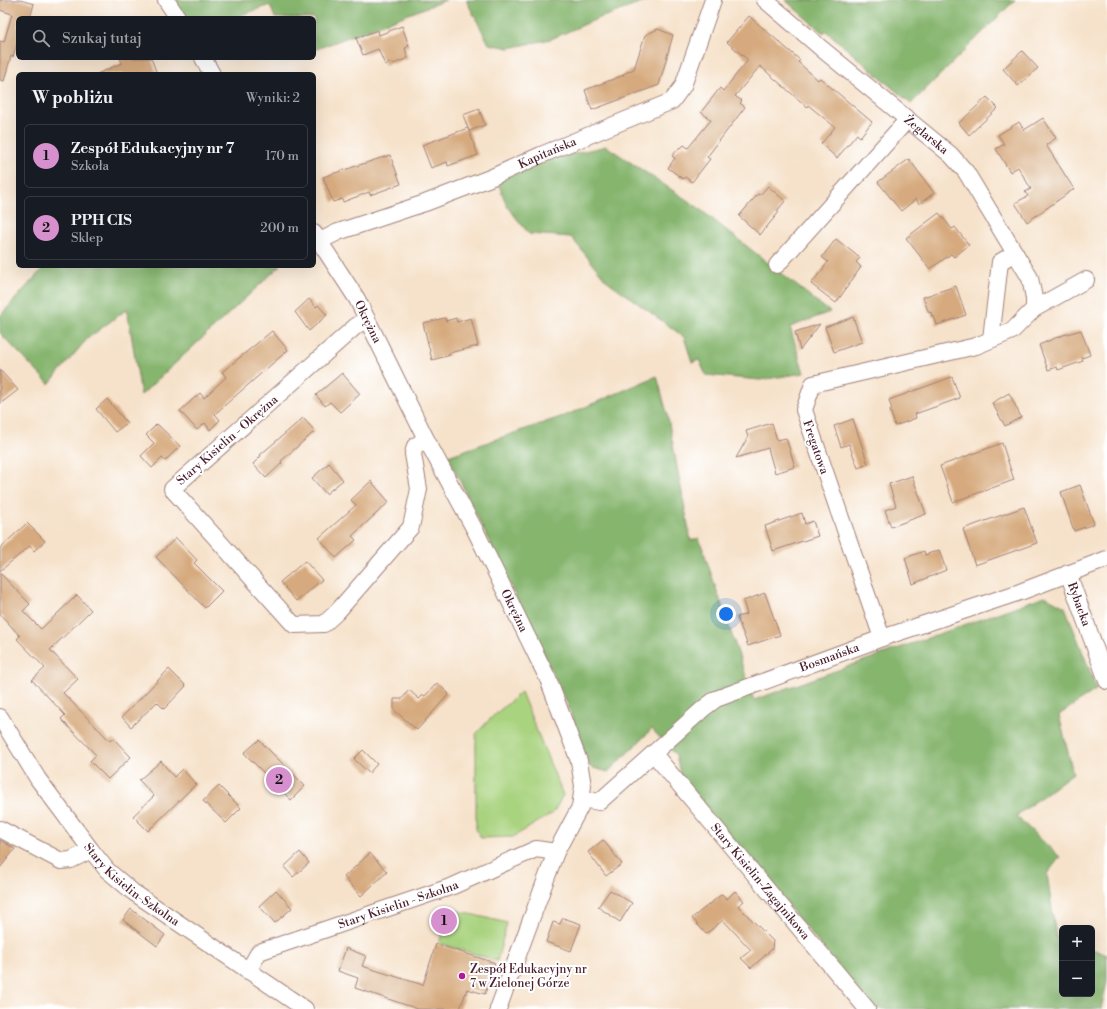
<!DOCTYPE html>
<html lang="pl">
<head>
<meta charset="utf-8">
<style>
  body { margin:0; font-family:"Libre Bodoni",serif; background:#20242c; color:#f1f3f6 }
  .controls { position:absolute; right:12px; bottom:12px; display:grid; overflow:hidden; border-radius:6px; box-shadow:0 4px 16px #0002 }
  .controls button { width:36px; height:36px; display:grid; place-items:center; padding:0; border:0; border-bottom:1px solid #363941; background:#171b24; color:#f1f3f6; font:20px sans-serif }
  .you { position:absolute; left:726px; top:614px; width:14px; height:14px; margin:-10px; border:3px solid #fff; border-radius:50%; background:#1a73e8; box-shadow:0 0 0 6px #1a73e833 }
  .badge { display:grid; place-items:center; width:26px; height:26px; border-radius:50%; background:#d690ce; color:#111; font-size:13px; font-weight:700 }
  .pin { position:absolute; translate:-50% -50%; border:2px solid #fff; box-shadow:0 1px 4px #0006 }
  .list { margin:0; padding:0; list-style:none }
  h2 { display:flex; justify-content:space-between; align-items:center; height:52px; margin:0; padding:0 16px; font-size:17px }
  h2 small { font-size:13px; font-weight:400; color:#9ea1a6 }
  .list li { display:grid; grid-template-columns:26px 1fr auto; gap:12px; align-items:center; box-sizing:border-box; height:64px; margin:0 8px 8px; padding:0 8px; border:1px solid #363941; border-radius:6px }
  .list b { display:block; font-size:15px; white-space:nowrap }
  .list p { margin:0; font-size:13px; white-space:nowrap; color:#9ea1a6 }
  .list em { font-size:13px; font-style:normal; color:#9ea1a6 }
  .icon { flex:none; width:22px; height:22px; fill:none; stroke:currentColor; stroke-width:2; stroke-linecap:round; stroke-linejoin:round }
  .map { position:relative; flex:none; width:1107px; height:1009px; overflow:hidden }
  .search { position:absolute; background:#171b24; box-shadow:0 4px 16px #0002; left:16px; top:16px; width:300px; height:44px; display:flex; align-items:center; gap:10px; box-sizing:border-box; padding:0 14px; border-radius:6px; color:#9ea1a6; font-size:15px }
  .panel { position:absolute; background:#171b24; box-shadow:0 4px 16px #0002; left:16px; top:72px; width:300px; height:196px; border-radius:6px }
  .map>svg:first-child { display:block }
</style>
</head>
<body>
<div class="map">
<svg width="1107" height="1009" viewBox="0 0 1107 1009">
  <rect width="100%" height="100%" fill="#fff"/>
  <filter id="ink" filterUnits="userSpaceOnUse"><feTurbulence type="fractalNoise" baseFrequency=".025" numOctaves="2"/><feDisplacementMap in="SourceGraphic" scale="8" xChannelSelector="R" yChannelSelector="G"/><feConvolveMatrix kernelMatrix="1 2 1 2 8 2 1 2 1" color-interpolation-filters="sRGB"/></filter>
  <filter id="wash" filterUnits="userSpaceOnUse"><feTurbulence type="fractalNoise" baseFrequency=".012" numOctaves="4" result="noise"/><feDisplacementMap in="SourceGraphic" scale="16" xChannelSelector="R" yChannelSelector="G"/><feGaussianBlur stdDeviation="0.9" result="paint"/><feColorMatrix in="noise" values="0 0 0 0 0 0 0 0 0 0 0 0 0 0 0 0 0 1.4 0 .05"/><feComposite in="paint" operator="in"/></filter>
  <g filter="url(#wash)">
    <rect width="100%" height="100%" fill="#f6e2ca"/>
    <g fill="#a9d37f" stroke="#7a7955">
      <polygon points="521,692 563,795 553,813 513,837 481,838 476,829 476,734 492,717"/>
      <polygon points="450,909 507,923 497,961 439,943"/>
    </g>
    <g fill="#86b56e" stroke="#686a4c">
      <polygon points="167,0 446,0 314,50 314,18 275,18 270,5 232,18 170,18"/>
      <polygon points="466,0 650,0 597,19 551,39 509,48 489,44"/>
      <polygon points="785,0 1015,0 911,104 826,31 823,33"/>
      <polygon points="606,146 696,206 830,312 790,327 804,373 760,380 706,375 699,360 692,362 684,337 606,280 571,237 529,234 507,206 495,175 509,169"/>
      <polygon points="45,266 280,266 141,395 127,309 87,339 49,384 0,333 0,316"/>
      <polygon points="657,376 667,413 691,541 699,538 754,700 1045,596 1065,607 1097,689 1059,715 1073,773 1016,816 1060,857 1047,874 1056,937 1062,939 1062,994 1092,994 1092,949 1107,955 1107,982 1101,1009 874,1009 681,778 676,755 652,729 608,772 590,767 567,703 448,456 569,414"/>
    </g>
    <g id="blocks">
      <g fill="#d6aa7e">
        <polygon points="0,0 20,0 34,4 30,18 18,18 18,39 13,57 11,56 4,81 0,80 0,41 4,42 12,14 0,10"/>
        <polygon points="749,16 800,60 798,62 818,80 820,78 872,122 860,137 857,134 837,158 821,144 835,127 808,105 807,107 760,66 735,96 742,101 740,103 745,107 707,157 710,159 692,182 685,177 683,179 668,168 675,158 672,156 680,147 681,148 684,145 688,148 711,120 701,112 720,88 723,91 748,60 727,42"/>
        <polygon points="402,26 409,46 405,48 408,58 393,64 392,62 385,65 378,49 363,55 356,38 378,30 379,35"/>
        <polygon points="658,29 673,35 659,85 592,110 585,90 624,75 623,74 634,69 645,35"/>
        <polygon points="1022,51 1038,68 1018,86 1003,69"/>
        <polygon points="120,58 151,58 157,74 97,74 122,63"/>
        <polygon points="987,97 998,108 969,135 959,123"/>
        <polygon points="479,109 485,125 469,131 463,115"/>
        <polygon points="1043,118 1056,138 1046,145 1074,189 1027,222 1015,203 1028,196 1025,192 1031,189 1018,167 1010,172 996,149 1004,144 998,135 1019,122 1024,130"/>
        <polygon points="468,128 478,155 448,166 447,162 431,168 422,145"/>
        <polygon points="390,155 401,184 370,195 369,192 343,202 342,199 333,202 323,177"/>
        <polygon points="909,159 934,193 919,204 916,199 901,211 878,182"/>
        <polygon points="768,186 785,201 777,211 779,212 760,235 739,216 758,194 760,195"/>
        <polygon points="939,213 952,229 955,227 969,245 954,257 951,254 930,269 906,238"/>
        <polygon points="836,239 860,258 856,262 861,267 836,303 811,284 828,262 822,257"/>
        <polygon points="956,286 966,315 937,325 934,316 932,317 931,312 929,313 923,297"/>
        <polygon points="309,299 316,307 318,305 327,315 309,331 295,312"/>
        <polygon points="853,317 862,342 834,352 825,327"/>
        <polygon points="445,318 446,321 456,318 457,322 471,318 478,346 449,353 450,355 432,360 423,323"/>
        <polygon points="820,324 800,350 795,332"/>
        <polygon points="1081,330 1090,355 1082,358 1083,361 1058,370 1057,367 1048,370 1039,345 1060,336"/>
        <polygon points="272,331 288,350 217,412 215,414 220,420 210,430 205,423 197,430 180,411 200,393 204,398 226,377 222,372"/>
        <polygon points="0,370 18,390 0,404"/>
        <polygon points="342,373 360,394 340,412 330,402 325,406 316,395"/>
        <polygon points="952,377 960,398 915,414 916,418 895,426 890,410 892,410 889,400"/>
        <polygon points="1009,393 1021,417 1005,426 992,403"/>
        <polygon points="107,399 127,423 115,432 96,409"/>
        <polygon points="303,418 315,431 281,461 282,463 266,478 253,464 261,456 260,455"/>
        <polygon points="853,419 868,464 858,468 849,444 841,447 834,426"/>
        <polygon points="772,423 777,440 786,438 795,467 775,473 768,448 736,458 748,437 746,431"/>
        <polygon points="157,424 180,446 165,461 162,458 152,468 141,456 154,443 146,435"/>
        <polygon points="1002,443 1014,480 953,502 940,466"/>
        <polygon points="329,463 343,480 326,494 312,478"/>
        <polygon points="912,476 926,514 891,527 885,510 896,506 889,484"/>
        <polygon points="371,481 389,502 352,536 356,540 336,558 319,538 356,505 351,500"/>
        <polygon points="1080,485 1094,524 1074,531 1061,492"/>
        <polygon points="1024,507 1037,543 975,565 963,529"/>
        <polygon points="802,513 805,524 813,521 818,536 773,551 765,526"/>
        <polygon points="27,523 45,541 34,551 30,546 0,571 0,548"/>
        <polygon points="176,538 197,560 194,563 222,591 205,608 156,557"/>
        <polygon points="939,550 946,570 913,584 905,558 924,551 925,555"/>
        <polygon points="305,561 322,580 296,601 280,582"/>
        <polygon points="0,573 30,604 23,611 41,629 77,595 91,610 50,650 78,679 63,693 110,741 113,738 131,757 108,779 90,761 96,755 61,719 65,715 32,680 45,668 17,639 20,636 0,614"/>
        <polygon points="765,593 780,635 748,646 737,617 747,614 743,601"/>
        <polygon points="169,669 186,686 164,709 157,702 131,727 122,717"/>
        <polygon points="437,683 449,694 417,730 394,710 394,699 402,699 409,690 419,699 423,695 425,696"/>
        <polygon points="259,740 305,786 291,800 244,753"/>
        <polygon points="363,750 377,764 369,773 354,759"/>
        <polygon points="161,761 174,777 182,769 196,784 148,831 133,816 154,796 139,780"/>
        <polygon points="219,786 241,808 226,823 203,801"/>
        <polygon points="0,840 15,849 0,868"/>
        <polygon points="603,840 622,864 606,876 588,852"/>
        <polygon points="300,852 309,863 293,877 284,867"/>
        <polygon points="370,853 387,872 361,896 344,877"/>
        <polygon points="276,890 292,908 275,923 259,906"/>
        <polygon points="610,890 632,903 620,922 598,907"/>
        <polygon points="735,891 744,901 738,906 773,941 772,949 751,968 741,958 751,950 723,920 706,934 692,918 722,894 727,899"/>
        <polygon points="131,909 165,935 157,946 123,920"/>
        <polygon points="563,918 581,924 571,951 546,942 553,922 560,924"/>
        <polygon points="436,944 495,963 485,994 467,989 460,1009 418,1009 355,988 358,978 338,971 346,948 366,956 362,966 423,985"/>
      </g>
    </g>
  </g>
  <g filter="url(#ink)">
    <use href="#blocks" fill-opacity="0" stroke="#a0807a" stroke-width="1"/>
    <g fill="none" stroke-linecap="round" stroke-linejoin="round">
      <g stroke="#a0807a" stroke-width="18">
        <g id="minor">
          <polyline points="166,0 178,18"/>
          <path id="s1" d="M765,0L822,49L951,155L966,172L1030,278L1034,298V309"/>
          <polyline points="203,58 212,74"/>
          <path id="s2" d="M314,233L357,299L426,439L476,532L548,679L579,761L583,786L580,807L556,852L498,1009"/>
          <path id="s3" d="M320,241L338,232L425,203L490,178L541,155L672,101L683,86L713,0"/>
          <polyline points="777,265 908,119"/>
          <polyline points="367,319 356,326 172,489 294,625 324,624 337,612 411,527 419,489 413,454 415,446 426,439"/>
          <polyline points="991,339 1000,262 1015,253"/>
          <path id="s4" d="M1068,573L1107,681"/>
          <polyline points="882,638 804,410 813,384 976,346 1012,331 1034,309 1086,280"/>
          <path id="s5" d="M0,717L38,779L91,850L107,870L133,892L305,1009"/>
          <path id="s6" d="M654,754L867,1009"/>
          <path id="s7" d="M582,799L599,802L704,708L716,699L882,638L1020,592L1107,559"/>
          <polyline points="0,829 61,861 71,860 91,850"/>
          <path id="s8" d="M248,971L259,952L453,886L536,849L556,852"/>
        </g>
      </g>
      <use href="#minor" stroke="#fff" stroke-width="16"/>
    </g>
  </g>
  <circle fill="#b5179e" stroke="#fff" stroke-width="1.5" cx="462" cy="976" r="4"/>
  <g text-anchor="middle" stroke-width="4" stroke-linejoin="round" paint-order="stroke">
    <g font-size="12" fill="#4a1f2b" stroke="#fff">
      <text dy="4" stroke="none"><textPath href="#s1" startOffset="210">Żeglarska</textPath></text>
      <text dy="4" stroke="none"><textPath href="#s3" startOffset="244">Kapitańska</textPath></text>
      <text dy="4" stroke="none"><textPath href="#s2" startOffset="104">Okrężna</textPath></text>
      <text transform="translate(227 440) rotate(-41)" y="4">Stary Kisielin - Okrężna</text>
      <text transform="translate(816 447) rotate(71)" y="4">Fregatowa</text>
      <text dy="4" stroke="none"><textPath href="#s4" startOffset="33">Rybacka</textPath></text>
      <text dy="4" stroke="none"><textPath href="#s2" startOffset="428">Okrężna</textPath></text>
      <text dy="4" stroke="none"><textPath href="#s7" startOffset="294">Bosmańska</textPath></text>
      <text dy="4" stroke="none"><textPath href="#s6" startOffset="166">Stary Kisielin-Zagajnikowa</textPath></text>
      <text dy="4" stroke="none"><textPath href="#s5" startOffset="215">Stary Kisielin-Szkolna</textPath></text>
      <text dy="4" stroke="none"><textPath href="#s8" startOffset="169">Stary Kisielin - Szkolna</textPath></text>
    </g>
    <g font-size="12" fill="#4a1f2b" stroke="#fff" text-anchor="start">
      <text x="470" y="973">Zespół Edukacyjny nr<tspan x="470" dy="14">7 w Zielonej Górze</tspan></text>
    </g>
  </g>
</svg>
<div class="controls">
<button>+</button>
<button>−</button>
</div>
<div class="you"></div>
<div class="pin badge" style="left:444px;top:921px">1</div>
<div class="pin badge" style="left:279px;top:780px">2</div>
<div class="search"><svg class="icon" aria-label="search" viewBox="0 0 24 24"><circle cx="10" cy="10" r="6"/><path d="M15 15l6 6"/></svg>Szukaj tutaj</div>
<section class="panel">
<h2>W pobliżu<small>Wyniki: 2</small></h2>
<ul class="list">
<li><span class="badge">1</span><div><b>Zespół Edukacyjny nr 7</b><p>Szkoła</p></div><em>170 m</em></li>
<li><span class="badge">2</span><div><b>PPH CIS</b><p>Sklep</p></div><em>200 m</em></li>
</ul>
</section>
</div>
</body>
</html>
